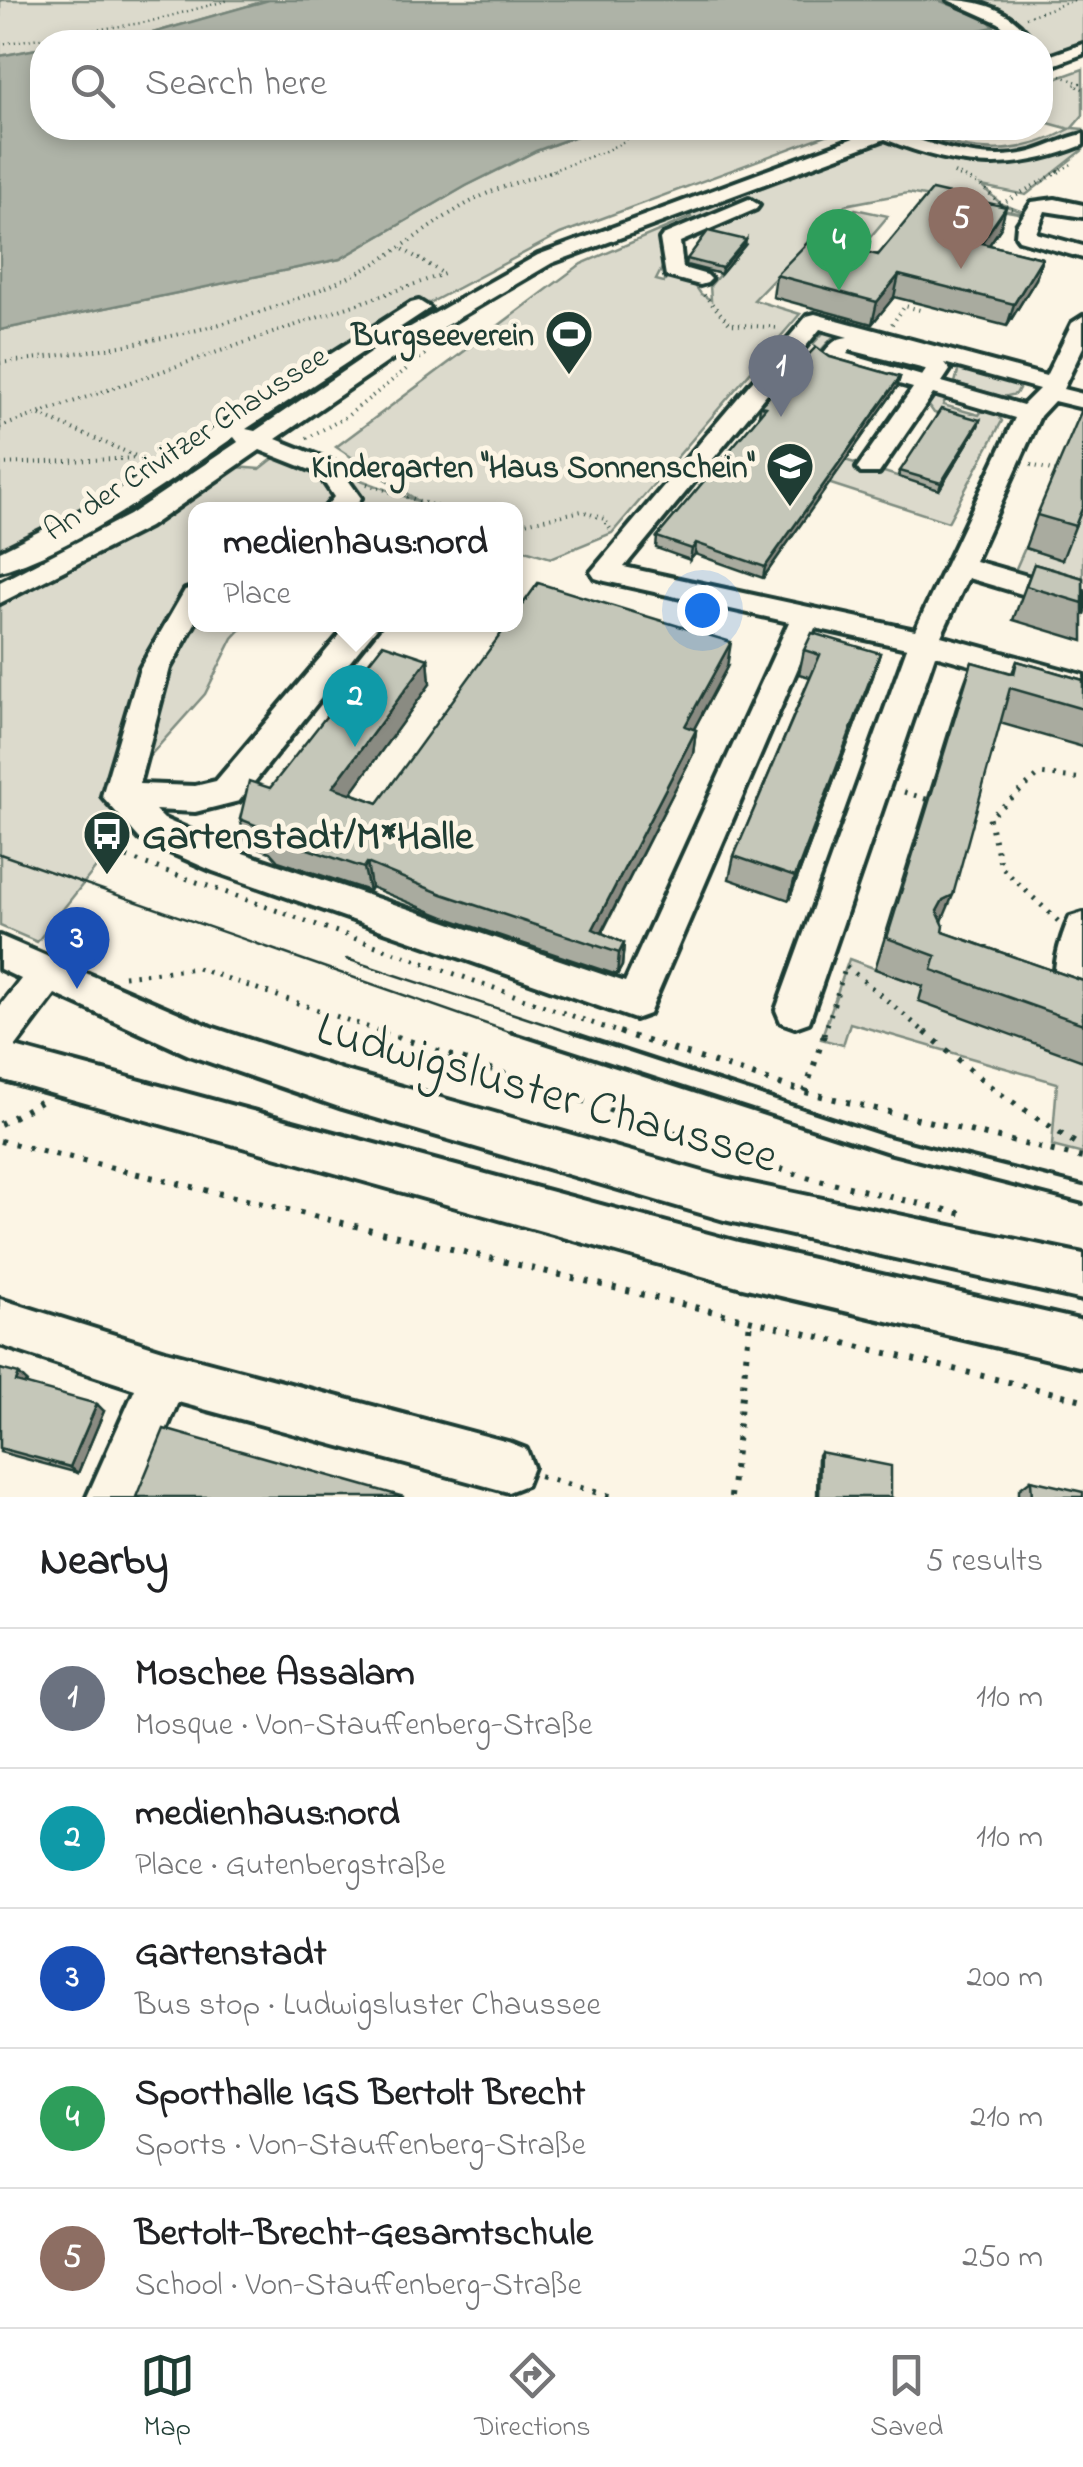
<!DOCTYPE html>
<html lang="en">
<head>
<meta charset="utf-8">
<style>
  body { margin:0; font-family:"Indie Flower",sans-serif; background:#f2f2f2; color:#202124 }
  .you { position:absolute; left:702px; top:610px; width:35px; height:35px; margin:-25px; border:8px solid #fff; border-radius:50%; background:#1a73e8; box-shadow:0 0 0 15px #1a73e833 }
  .badge { display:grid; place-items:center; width:65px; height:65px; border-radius:50%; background:#1f3d34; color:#fff; font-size:32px; font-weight:700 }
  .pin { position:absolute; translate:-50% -82px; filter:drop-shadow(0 2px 5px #0008) }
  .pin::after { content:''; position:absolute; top:52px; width:35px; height:30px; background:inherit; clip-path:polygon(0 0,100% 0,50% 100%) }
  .popup { position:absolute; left:188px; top:502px; width:335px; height:130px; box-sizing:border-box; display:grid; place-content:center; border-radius:20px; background:#fff; filter:drop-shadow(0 2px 8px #0005); font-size:32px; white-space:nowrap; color:#757577 }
  .popup b { font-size:38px; color:#202124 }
  .popup::after { content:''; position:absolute; left:50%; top:100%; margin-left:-20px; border:20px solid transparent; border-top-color:#fff }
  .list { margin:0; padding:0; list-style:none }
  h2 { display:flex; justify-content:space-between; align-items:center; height:130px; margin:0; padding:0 40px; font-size:42px }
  h2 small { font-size:32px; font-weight:400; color:#757577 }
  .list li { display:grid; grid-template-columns:65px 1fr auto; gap:30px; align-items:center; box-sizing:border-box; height:140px; padding:0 40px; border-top:2px solid #e0e0e0 }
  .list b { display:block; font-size:38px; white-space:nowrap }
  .list p { margin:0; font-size:32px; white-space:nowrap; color:#757577 }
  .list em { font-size:32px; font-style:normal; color:#757577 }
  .icon { flex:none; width:55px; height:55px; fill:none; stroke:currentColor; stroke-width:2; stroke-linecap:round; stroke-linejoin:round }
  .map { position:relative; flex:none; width:1083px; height:1497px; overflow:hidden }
  .search { position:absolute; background:#fff; box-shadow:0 5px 15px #0003; left:30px; right:30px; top:30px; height:110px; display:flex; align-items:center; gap:25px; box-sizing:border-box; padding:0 35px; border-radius:40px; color:#757577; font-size:38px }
  .sheet { height:830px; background:#fff }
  nav { display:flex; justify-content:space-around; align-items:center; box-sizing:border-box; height:140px; border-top:2px solid #e0e0e0; background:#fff; font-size:28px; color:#757577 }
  nav a { display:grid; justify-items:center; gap:5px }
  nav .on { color:#1f3d34 }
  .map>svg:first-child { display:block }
</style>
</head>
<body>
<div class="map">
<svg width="1083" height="1497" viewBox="0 0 1083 1497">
  <rect width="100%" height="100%" fill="#fcf5e5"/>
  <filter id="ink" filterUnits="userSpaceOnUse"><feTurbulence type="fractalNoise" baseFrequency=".01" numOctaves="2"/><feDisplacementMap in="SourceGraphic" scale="20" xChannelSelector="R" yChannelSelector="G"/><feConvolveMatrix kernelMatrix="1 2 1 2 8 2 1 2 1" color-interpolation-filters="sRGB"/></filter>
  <g filter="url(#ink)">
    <g fill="#dcdacc" stroke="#7e8c80" stroke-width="2.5" fill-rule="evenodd">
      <polygon points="0,0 269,0 135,38 42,42 42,48 0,56"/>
      <polygon points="939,0 1083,0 1083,42 1041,57 1040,42 921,42 993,26 987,19"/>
      <path d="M1083,69V115L1072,128L1083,129V150L1026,195L982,186L1001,204L1034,216L908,193L845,205L754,300L800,314L612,533L551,558L515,547V510H195V624L245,625L233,638L205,694L130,778L119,796L102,860L37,942L0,926V594L223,466L260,469L283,451L420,502L336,447L581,264L691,217L689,212L918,128H938L920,135C975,154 1019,157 1070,129L1041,121V84ZM699,226L744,245L710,286L711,300L701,294L692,281L670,275L664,282L656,280L663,266L661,239Z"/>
      <polygon points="598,128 845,128 560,234 375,332 232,430 0,561 0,330 340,259 466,186 536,151"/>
      <polygon points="855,209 888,216 866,242 832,234"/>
      <polygon points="827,329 1023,381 1016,394 1003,397 955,383 958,371 954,366 843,336 832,338 821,350 813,344"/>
      <polygon points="933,394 947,397 943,405 979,415 984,408 997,414 1002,421 948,522 735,453 845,460 939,489 977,427 934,413 927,403"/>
      <polygon points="1083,504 1083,596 1013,575 1025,548 1062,559"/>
      <polygon points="849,959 923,986 1083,1061 1083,1154 1052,1146 1057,1083 850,1023 843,1045 821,1039"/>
    </g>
    <g fill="#aeb3a7" stroke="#758479" stroke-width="2.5">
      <polygon points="269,0 938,0 987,19 994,27 921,42 69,42 95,37 135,38"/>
      <polygon points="42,48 42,128 598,128 536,151 466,186 340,259 0,330 0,56"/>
    </g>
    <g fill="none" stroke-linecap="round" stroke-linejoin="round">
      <g stroke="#1f3d34" stroke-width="8">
        <g id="minor">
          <path d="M948,0C982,0 1015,11 1033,42H1018L999,23Z"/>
          <polygon points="1083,44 1083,54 1040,70 1040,59"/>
          <path d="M907,128L901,133C941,149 988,163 1031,152C1049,147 1065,138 1083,134V145C1010,174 957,168 885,139L552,263L414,344L276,439L336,463L361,498L352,510H323L334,497L318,473L260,450L149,527L0,603V582L129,515L238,442L234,437C172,480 71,552 0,571V551L100,501L411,303L419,301L430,308L246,429L255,431L398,334L538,255L878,129Z"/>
          <polygon points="749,199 759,205 756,209 680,242 683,268 707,275 711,279 707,283 700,285 666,276 660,239 663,235"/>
          <polygon points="1055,199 1083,205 1083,217 1045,211 1036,233 1083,246 1083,258 1019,240 1016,236 1017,225 1032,202"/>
          <path d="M815,314L1046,376L1072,323L1083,316V347L1063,389L1083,394V408L1054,401L1040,416L975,561L1083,592V612L968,578L941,636L1083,675V697L935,655L809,1022L795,1027L781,1022L776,1010L907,648L815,628L654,1002L649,1014L635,1019L213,871L140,839L102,796L140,668L185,590L195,587V623L170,668L139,784L195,786L216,781L349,624H380L239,801L195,812L155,810L164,819L237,851L625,982L789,622L605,581L595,578L591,572L807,316ZM820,329L848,337C835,338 830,345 822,355L829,364L913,388L857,468L861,473H879L933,394L1015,418L915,630L624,567ZM850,350L925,369L926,370L922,376L847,354ZM944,363L1039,389L1023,405L942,382L950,370Z"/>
          <path d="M1083,913V998L1072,1002L1058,997C1049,976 1060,938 1070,917Z"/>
          <polygon points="0,936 211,1027 342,1070 724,1178 1083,1254 1083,1300 724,1220 342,1108 189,1055 55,994 15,1047 738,1242 1083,1321 1083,1367 738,1286 0,1079 0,1006 21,979 0,969"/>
          <polygon points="0,1299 166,1351 508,1442 526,1449 533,1467 526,1485 508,1492 178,1402 138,1497 87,1497 135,1389 0,1345"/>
        </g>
      </g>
      <g stroke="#1f3d34" stroke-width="2.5" stroke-dasharray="1 4" stroke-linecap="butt">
        <polyline points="1026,17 1075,0"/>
        <polyline points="968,42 994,35"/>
        <polyline points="0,44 148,22 229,0"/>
        <polyline points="1061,76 1080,83 1074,85 1083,89"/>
        <polyline points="548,172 603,152 650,128"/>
        <polyline points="1057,172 1072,164"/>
      </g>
      <g stroke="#1f3d34" stroke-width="4" stroke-dasharray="1 5" stroke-linecap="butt">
        <polyline points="954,173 980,185 1001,204"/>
        <polyline points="1012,209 1001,204 1062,170"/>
        <polyline points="704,295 730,324 780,328"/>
        <polyline points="892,324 905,306 920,310"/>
        <path d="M0,363C130,347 233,331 353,275C396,255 433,221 476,199C500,186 529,179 555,170"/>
        <polyline points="40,415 145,460"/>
        <polyline points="0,427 444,274 401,248"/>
        <polyline points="307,438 346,417 428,352"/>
        <polyline points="0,464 137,458"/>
        <polyline points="1031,465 1059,472"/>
        <polyline points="367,484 447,510"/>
        <polyline points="515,525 582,511 604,519 611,530"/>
      </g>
      <g stroke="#1f3d34" stroke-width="5" stroke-dasharray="2.5 8" stroke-linecap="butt">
        <polyline points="904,792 932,801"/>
        <polyline points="107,850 626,1035"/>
        <polyline points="102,860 113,824"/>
        <polyline points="1058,921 1001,867 989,818 1040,774 1083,779"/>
        <polyline points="124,976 197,968 390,1035"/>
        <polyline points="824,1035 846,966 928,1035"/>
      </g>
      <g stroke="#1f3d34" stroke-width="6" stroke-dasharray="4 10" stroke-linecap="butt">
        <polyline points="383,1032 798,1175 963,1214"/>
        <polyline points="619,1032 805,1092 1083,1158"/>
        <polyline points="925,1032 997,1092 1083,1148"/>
        <polyline points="805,1092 825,1032"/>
        <polyline points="0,1124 40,1102"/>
        <polyline points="0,1141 1083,1400"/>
        <polyline points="539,1476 613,1497"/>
        <polyline points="731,1497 750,1321"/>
      </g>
      <use href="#minor" fill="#fcf5e5" fill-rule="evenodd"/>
      <g stroke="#1f3d34" stroke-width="2.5">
        <polyline points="0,854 518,1035"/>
        <polyline points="347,959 578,1035"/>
      </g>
      <g stroke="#1f3d34" stroke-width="4">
        <polyline points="511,1032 888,1154 1083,1204"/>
        <polyline points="571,1032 889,1136 1083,1185"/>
      </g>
    </g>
    <g fill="#a9ab9f" stroke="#1f3d34" stroke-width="2.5">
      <polygon points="1000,229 989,245 1042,258 1036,279 1007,326 894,297 872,324 773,297 776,275"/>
      <polygon points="745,245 721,274 686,265 687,259"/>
      <polygon points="830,357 900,377 897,387 763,578 695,554 690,560 656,548 657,537 759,416 760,406"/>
      <polygon points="980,420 978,426 939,490 899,477 900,471"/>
      <polygon points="1083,506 1062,560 1025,548 1037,515"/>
      <polygon points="1034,564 1083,578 1083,641 1013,620"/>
      <polygon points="804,650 880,653 873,676 789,900 729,879 734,856 810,677 799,674"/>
      <polygon points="428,659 430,684 351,793 378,803 727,667 694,729 696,730 693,754 602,933 624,943 622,966 617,975 444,917 371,887 369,891 278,861 270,852 247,843 240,819 270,788"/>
      <polygon points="1017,661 1083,680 1083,747 1000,723 942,921 943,932 1083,981 1083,1061 919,1001 923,986 875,969 960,695 972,662 1012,673"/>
      <polygon points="0,1369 27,1382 26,1385 104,1411 78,1473 0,1452"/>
      <polygon points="820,1452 891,1497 817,1497 818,1455"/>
      <polygon points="1031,1480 1083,1497 1019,1497 1019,1489"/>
    </g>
    <g fill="#8a8b82" stroke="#1f3d34" stroke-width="2.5">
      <polygon points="1006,207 1000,229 975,265 981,243"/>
      <polygon points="746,240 745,245 721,274 722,268"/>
      <polygon points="1042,258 1036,279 1007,326 1014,304"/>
      <polygon points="899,275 894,297 872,324 877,302"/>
      <polygon points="900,377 897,387 763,578 765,567"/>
      <polygon points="980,420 978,426 939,490 941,483"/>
      <polygon points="696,543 695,554 690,560 692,549"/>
      <polygon points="731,642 727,667 682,751 685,726"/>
      <polygon points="880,653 873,676 789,900 795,877"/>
      <polygon points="428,659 430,684 338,811 333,787"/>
      <polygon points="696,730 693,754 595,945 593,929"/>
      <polygon points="367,863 371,887 369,891 364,868"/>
      <polygon points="953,895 940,926 937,911 943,900"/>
      <polygon points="624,943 622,966 617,975 619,953"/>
      <polygon points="19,1374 27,1382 24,1389 16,1382"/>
      <polygon points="97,1404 104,1411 78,1473 70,1467"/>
    </g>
    <g fill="#c5c7b9" stroke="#1f3d34" stroke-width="2.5">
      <polygon points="932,190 1006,207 981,243 1042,258 1014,304 899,275 877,302 776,275 812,238 878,255"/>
      <polygon points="708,231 746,240 722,268 687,259"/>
      <polygon points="816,347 830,357 900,377 765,567 696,543 692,549 657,537 766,407 760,406"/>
      <polygon points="1083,407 1083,506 1075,526 1037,515"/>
      <polygon points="941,409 980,420 941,483 900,471"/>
      <polygon points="1034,564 1083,578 1083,603 1026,586"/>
      <polygon points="538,583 731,642 685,726 696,730 593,929 624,943 619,953 442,894 367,863 364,868 272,837 263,828 240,819 249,781 270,788 383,644 428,659 333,787 378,803 508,624 515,624 515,615"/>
      <polygon points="812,633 880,653 795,877 734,856 820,655 804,650"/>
      <polygon points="1017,661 1083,680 1083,709 1010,688 953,895 943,900 937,911 944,926 943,932 1083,981 1083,1024 932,970 936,956 887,938 972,662 1014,674"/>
      <polygon points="0,1369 19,1374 16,1382 97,1404 70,1467 0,1448"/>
      <polygon points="164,1429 404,1497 136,1497"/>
      <polygon points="820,1452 891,1466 891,1497 819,1497"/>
      <polygon points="1031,1480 1083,1492 1083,1497 1032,1497"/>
    </g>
  </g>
  <defs>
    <g id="stadium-pin" transform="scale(2.5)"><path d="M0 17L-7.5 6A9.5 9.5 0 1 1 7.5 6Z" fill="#1f3d34" stroke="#fcf5e5"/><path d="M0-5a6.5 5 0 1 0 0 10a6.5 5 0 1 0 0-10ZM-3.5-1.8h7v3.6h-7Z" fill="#fff"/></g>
    <g id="school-pin" transform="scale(2.5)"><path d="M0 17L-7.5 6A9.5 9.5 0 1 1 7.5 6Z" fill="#1f3d34" stroke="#fcf5e5"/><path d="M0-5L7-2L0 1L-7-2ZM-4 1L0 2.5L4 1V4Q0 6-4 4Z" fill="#fff"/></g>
    <g id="bus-pin" transform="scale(2.5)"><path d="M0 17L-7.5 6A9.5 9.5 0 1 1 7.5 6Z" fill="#1f3d34" stroke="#fcf5e5"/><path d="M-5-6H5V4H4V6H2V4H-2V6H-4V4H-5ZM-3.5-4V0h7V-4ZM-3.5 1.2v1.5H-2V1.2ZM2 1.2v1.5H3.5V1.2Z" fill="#fff"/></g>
  </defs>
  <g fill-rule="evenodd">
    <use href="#stadium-pin" x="569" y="334"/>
    <use href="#school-pin" x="790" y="466"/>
    <use href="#bus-pin" x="107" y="834"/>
  </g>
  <g text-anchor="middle" stroke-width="10" stroke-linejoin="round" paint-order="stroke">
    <g font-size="32" font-weight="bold" fill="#1f3d34" stroke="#fcf5e5" text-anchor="end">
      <text x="534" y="345">Burgseeverein</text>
      <text x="755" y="477">Kindergarten "Haus Sonnenschein"</text>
    </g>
    <g font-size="32" fill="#1f3d34" stroke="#fcf5e5">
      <text transform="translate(185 442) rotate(-33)" y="11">An der Crivitzer Chaussee</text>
    </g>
    <g font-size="40" font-weight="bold" fill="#1f3d34" stroke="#fcf5e5" text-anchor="start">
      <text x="142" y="848">Gartenstadt/M*Halle</text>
    </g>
    <g font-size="48" fill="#1f3d34" stroke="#fcf5e5">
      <text transform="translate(548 1090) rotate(16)" y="17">Ludwigsluster Chaussee</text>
    </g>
  </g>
</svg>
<div class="you"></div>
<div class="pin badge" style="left:781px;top:417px;background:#6b7280">1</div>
<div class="pin badge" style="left:355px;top:747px;background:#0f9aa8">2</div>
<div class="popup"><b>medienhaus:nord</b>Place</div>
<div class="pin badge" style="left:77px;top:989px;background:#1a4fb4">3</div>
<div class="pin badge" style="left:839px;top:291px;background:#2e9e5b">4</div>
<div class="pin badge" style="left:961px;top:269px;background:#8d6e63">5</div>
<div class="search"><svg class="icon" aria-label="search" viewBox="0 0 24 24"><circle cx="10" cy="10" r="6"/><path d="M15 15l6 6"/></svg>Search here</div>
</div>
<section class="sheet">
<h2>Nearby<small>5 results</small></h2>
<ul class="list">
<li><span class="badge" style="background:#6b7280">1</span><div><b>Moschee Assalam</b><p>Mosque · Von-Stauffenberg-Straße</p></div><em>110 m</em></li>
<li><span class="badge" style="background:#0f9aa8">2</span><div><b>medienhaus:nord</b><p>Place · Gutenbergstraße</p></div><em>110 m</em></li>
<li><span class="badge" style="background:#1a4fb4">3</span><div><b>Gartenstadt</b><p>Bus stop · Ludwigsluster Chaussee</p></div><em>200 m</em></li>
<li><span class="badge" style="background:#2e9e5b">4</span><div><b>Sporthalle IGS Bertolt Brecht</b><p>Sports · Von-Stauffenberg-Straße</p></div><em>210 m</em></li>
<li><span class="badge" style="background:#8d6e63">5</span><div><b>Bertolt-Brecht-Gesamtschule</b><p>School · Von-Stauffenberg-Straße</p></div><em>250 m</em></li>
</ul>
</section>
<nav>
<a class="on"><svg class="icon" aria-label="map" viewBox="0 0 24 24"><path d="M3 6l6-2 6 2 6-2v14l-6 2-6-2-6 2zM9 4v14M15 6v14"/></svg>Map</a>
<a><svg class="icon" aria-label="directions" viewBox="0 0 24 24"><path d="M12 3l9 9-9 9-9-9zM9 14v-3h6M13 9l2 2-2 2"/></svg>Directions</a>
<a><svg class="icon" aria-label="saved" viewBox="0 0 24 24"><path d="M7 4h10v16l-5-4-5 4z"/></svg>Saved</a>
</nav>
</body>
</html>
